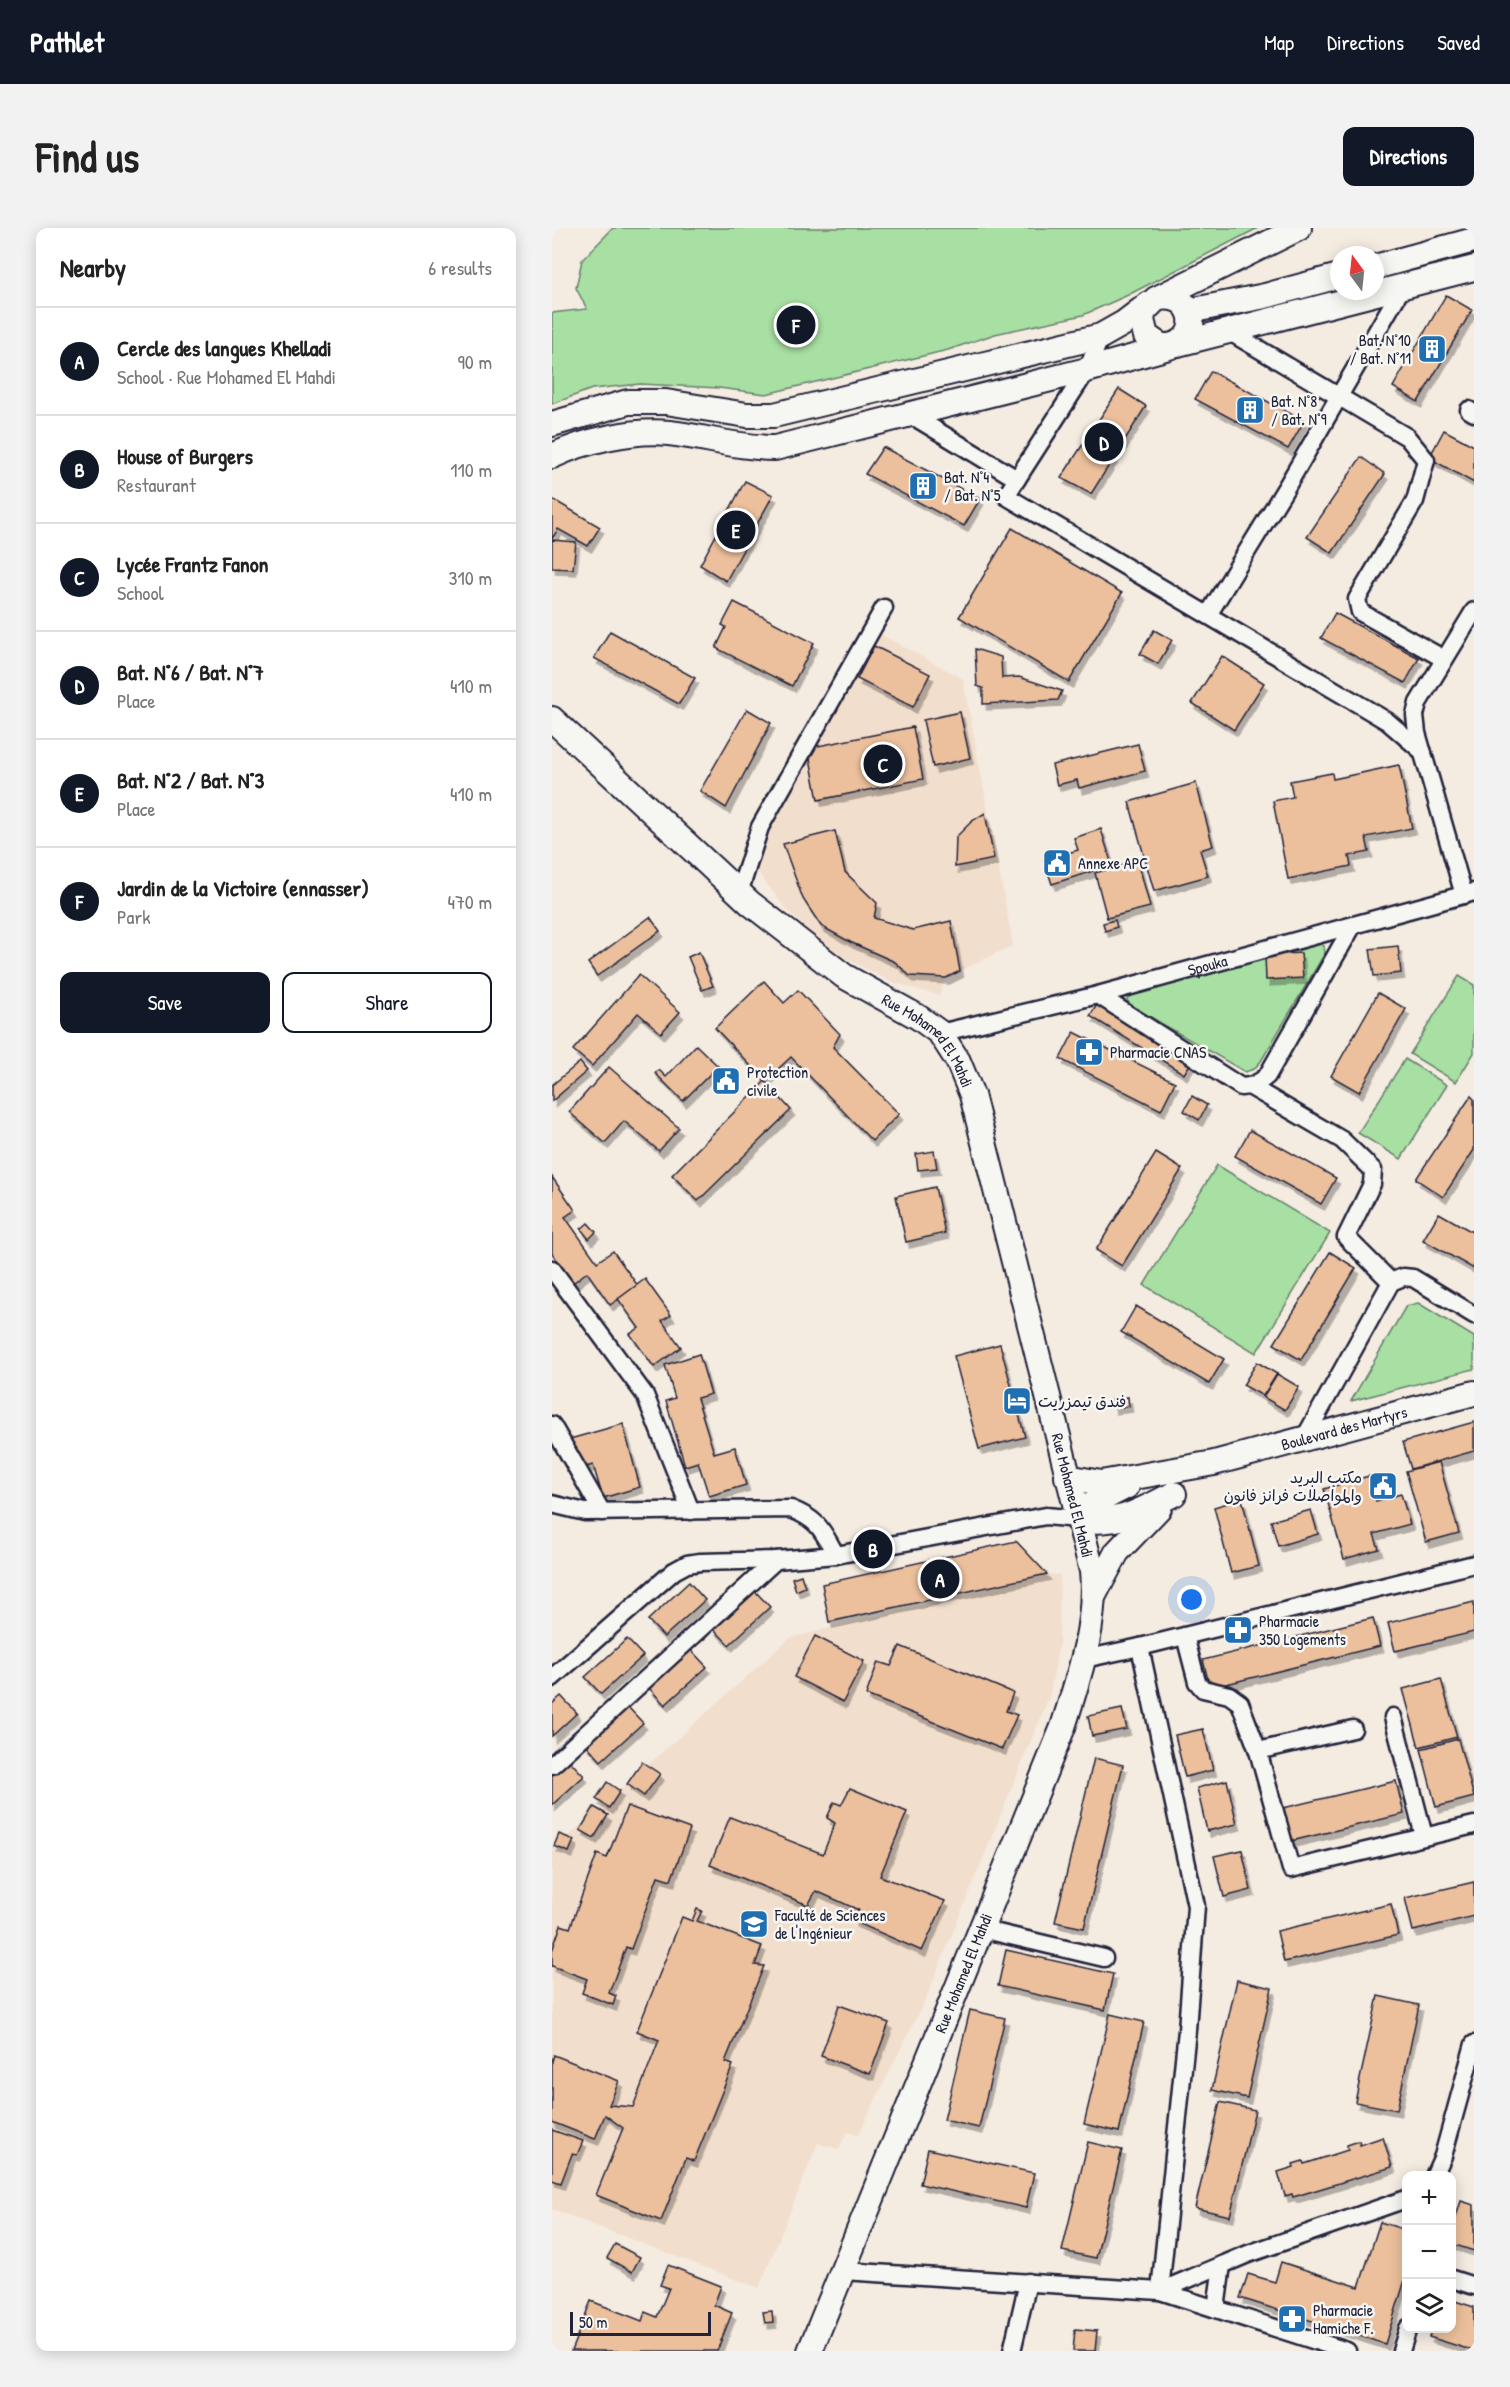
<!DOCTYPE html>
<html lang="en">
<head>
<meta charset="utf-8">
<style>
  body { margin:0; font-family:"Patrick Hand","Playpen Sans Arabic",sans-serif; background:#f2f2f2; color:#222 }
  .controls { position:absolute; right:18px; bottom:18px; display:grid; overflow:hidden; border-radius:12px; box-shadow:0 3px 15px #0003 }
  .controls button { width:54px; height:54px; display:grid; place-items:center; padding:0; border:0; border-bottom:2px solid #e0e0e0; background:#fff; color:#222; font:30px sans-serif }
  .compass { position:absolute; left:778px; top:18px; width:54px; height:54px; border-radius:50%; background:#fff; box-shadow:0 3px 15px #0003; rotate:345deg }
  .scale { position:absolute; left:18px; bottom:15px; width:141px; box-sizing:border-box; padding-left:6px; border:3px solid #22223b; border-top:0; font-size:16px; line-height:21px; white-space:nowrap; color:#22223b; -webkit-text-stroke:4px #f6f6f2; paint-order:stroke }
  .you { position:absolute; left:640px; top:1372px; width:21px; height:21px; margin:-15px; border:4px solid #fff; border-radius:50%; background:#1a73e8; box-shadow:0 0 0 9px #1a73e833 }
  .badge { display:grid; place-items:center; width:39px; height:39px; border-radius:50%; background:#111827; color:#fff; font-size:20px; font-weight:700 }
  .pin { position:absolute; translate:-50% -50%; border:3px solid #fff; box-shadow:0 2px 6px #0006 }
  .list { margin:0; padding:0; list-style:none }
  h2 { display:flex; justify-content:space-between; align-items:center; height:78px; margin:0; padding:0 24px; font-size:26px }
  h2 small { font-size:20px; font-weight:400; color:#767676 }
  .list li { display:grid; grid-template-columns:39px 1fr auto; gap:18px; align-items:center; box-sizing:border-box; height:108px; padding:0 24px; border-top:2px solid #e0e0e0 }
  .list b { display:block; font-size:22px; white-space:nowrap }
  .list p { margin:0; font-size:20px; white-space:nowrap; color:#767676 }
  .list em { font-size:20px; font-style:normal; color:#767676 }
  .actions { display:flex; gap:12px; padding:18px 24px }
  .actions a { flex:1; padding:14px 0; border:2px solid #111827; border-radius:12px; text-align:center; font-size:21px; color:#111827 }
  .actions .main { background:#111827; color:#fff }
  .icon { flex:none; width:33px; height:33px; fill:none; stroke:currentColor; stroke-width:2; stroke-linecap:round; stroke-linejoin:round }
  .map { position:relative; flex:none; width:922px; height:2123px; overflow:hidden; border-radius:12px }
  header { display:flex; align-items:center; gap:36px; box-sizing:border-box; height:84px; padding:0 30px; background:#111827; color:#fff }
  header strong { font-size:28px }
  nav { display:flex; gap:33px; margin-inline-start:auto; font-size:21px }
  .intro { display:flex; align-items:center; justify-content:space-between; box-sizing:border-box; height:144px; padding:0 36px }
  h1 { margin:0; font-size:42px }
  .button { padding:15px 27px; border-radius:12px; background:#111827; color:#fff; font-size:21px; font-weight:700 }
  main { display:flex; gap:36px; padding:0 36px }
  aside { flex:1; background:#fff; border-radius:12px; box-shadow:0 3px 15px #0003 }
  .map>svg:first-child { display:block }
</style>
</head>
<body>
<header>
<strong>Pathlet</strong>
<nav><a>Map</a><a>Directions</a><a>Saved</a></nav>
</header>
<div class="intro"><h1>Find us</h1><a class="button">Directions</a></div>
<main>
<aside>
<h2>Nearby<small>6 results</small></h2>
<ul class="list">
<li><span class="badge">A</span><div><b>Cercle des langues Khelladi</b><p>School · Rue Mohamed El Mahdi</p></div><em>90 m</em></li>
<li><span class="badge">B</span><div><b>House of Burgers</b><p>Restaurant</p></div><em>110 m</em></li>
<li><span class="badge">C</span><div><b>Lycée Frantz Fanon</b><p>School</p></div><em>310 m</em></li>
<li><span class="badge">D</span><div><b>Bat. N°6 / Bat. N°7</b><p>Place</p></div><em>410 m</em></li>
<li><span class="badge">E</span><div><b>Bat. N°2 / Bat. N°3</b><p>Place</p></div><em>410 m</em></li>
<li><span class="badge">F</span><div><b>Jardin de la Victoire (ennasser)</b><p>Park</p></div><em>470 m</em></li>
</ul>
<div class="actions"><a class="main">Save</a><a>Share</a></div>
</aside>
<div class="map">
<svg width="922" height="2123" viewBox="0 0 922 2123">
  <defs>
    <filter id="shadow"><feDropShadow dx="3.5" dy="6" stdDeviation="0" flood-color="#0004"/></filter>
  </defs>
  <rect width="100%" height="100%" fill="#f4ebe1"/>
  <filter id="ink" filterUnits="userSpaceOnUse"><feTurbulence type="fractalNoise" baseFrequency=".0167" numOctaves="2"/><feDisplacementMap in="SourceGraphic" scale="12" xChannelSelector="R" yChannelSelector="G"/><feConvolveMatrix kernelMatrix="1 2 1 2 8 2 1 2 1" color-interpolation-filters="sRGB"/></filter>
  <g filter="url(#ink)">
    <g fill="#f2decc">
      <polygon points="311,397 411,451 461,717 394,750 387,767 339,754 275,720 235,682 188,621"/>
      <polygon points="495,1346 508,1347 507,1415 498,1466 374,1770 306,1907 295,1904 287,1921 266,1915 207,2060 0,1981 0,1623 238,1410"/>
    </g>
    <g fill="#a8dfa2" stroke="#65806e" stroke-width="1.5">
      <polygon points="61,0 706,0 576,67 531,87 443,106 396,122 214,166 167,160 88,156 40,161 0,176 0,85 35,81 24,60 30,32"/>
      <polygon points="765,714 772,718 773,725 709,833 702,841 693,844 578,777 575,772 576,766"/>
      <polygon points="907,748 922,757 922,825 904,854 858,826"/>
      <polygon points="853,831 895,857 849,931 806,905"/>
      <polygon points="665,937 778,1005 704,1125 592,1057"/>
      <polygon points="866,1075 922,1109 922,1141 799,1173 854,1078"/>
    </g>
    <g fill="#ecc09c" stroke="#22223b" stroke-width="1.5" filter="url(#shadow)">
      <polygon points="894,67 920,82 866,174 841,159"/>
      <polygon points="659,143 752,193 736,221 643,171"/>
      <polygon points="567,161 594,178 539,266 509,250"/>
      <polygon points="892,202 922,218 922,255 877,230"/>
      <polygon points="331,219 428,271 412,298 313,246"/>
      <polygon points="809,229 833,246 780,325 755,309"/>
      <polygon points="193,253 221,267 174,353 148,337"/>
      <polygon points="0,271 48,299 36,318 6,301 0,311"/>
      <polygon points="460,300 570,365 517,454 407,389"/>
      <polygon points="0,312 24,314 21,341 0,340"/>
      <polygon points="182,374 262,415 240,458 164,420 174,399 170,397"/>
      <polygon points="783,385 867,430 853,455 769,410"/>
      <polygon points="602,402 620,412 606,436 588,426"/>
      <polygon points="58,403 143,450 127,476 42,430"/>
      <polygon points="322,418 378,446 361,479 305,451"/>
      <polygon points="423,421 449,429 450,450 467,449 510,463 506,472 431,476 431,460 425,458"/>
      <polygon points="670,428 712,455 682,502 640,475"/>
      <polygon points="195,481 219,495 174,580 148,563"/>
      <polygon points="408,484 418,530 381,539 371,492"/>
      <polygon points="361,499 371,551 266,572 256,520"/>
      <polygon points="586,516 593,543 527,560 525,552 505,557 500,537"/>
      <polygon points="847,537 860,600 814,609 817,624 797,628 799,638 736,651 721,573 741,569 738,553 780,545 781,551"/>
      <polygon points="644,555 661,618 648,622 656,648 602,663 577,574"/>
      <polygon points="433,585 442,631 403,639 404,609 420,593"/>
      <polygon points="549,601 560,637 500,656 492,632 526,622 522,610"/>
      <polygon points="283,603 293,644 325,675 322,690 361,702 399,693 408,743 394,750 358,748 343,734 298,714 269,698 251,671 231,616"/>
      <polygon points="586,633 598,679 555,690 543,645"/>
      <polygon points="98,689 108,703 45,748 36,735"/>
      <polygon points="563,692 565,699 553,703 551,695"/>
      <polygon points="846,718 849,745 822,748 818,721"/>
      <polygon points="147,724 161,758 150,762 136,729"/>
      <polygon points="749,725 751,750 714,752 713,727"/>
      <polygon points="87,747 128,784 109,805 86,785 40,838 21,822"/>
      <polygon points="212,753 232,775 246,762 288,806 281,819 347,886 320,913 239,829 213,853 163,800"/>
      <polygon points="826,765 854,781 807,864 779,848"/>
      <polygon points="546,775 640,833 632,846 538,788"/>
      <polygon points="522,804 623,854 609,882 508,831"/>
      <polygon points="144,817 166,838 131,873 103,845 107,842 114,849"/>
      <polygon points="28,834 35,843 0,873 0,857"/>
      <polygon points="57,839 127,900 107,923 72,893 53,915 17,884"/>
      <polygon points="213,853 239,882 146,973 120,947"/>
      <polygon points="640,868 655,877 647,892 632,883"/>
      <polygon points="919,868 922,871 922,922 891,969 864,951"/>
      <polygon points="698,902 784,950 769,976 683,928"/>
      <polygon points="382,923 385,940 366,942 364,926"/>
      <polygon points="604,925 630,941 570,1038 544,1022"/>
      <polygon points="0,949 23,982 13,989 45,1034 61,1023 86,1058 58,1077 35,1044 21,1055 0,1025"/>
      <polygon points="383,959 393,1005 354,1014 344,968"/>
      <polygon points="887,985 922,1005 922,1041 871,1012"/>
      <polygon points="36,995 44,1004 37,1011 29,1001"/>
      <polygon points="778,1024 804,1040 749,1132 722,1116"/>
      <polygon points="93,1051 119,1087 110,1093 129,1119 102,1139 78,1106 87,1100 66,1071"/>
      <polygon points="584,1078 672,1131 657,1156 569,1104"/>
      <polygon points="448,1116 473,1209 427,1221 402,1128"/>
      <polygon points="147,1126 159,1166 145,1170 162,1225 183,1219 194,1257 157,1268 146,1234 133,1238 114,1173 123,1170 113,1137"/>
      <polygon points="705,1134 725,1146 711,1168 691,1157"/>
      <polygon points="725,1146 747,1159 733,1182 711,1169"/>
      <polygon points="576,1169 577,1178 561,1180 559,1172"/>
      <polygon points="922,1194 922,1223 859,1241 851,1214"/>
      <polygon points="71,1196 88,1259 51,1270 41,1237 27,1241 18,1211"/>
      <polygon points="887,1234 907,1305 874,1314 854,1243"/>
      <polygon points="817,1248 824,1273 849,1266 858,1296 822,1306 827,1321 792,1331 772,1261"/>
      <polygon points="690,1271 707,1338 679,1345 662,1279"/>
      <polygon points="759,1282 766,1306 726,1318 719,1293"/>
      <polygon points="464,1313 495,1346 277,1394 270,1356"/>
      <polygon points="249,1347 253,1359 244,1363 240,1350"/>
      <polygon points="137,1354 153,1372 112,1409 96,1392"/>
      <polygon points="202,1362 218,1379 177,1417 161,1400"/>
      <polygon points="922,1374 922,1404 843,1423 836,1395"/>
      <polygon points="821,1390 828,1418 658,1460 651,1432"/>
      <polygon points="263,1408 312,1433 291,1474 242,1449"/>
      <polygon points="75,1411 91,1428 49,1466 33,1449"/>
      <polygon points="348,1418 461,1465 454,1483 465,1487 450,1521 314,1467 326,1434 339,1438"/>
      <polygon points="138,1421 155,1439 113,1477 97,1460"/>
      <polygon points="889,1451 905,1509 867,1519 851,1461"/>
      <polygon points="9,1468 25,1485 0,1508 0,1476"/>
      <polygon points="75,1478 91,1495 49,1533 33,1515"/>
      <polygon points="570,1481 575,1501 540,1508 536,1488"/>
      <polygon points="651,1501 661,1542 633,1549 623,1507"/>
      <polygon points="906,1511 922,1569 884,1579 869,1521"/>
      <polygon points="542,1530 571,1537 532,1700 503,1694"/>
      <polygon points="16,1531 32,1548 0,1577 0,1545"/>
      <polygon points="90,1534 108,1546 92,1568 75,1556"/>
      <polygon points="675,1552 685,1596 655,1603 645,1560"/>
      <polygon points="844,1553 852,1586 735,1614 727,1581"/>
      <polygon points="55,1554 68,1563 57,1580 44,1571"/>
      <polygon points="298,1560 355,1584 328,1648 393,1673 370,1723 301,1693 307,1682 264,1663 256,1677 158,1637 178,1589 271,1626 283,1595 275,1590 282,1574 289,1577"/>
      <polygon points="75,1578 138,1601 119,1652 106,1648 79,1721 74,1719 57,1765 64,1768 61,1777 30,1765 35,1751 0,1738 0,1723 9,1697 18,1700 45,1626 55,1630"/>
      <polygon points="42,1579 56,1587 42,1610 28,1602"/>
      <polygon points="7,1606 22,1612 17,1624 2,1618"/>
      <polygon points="690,1622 699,1662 672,1669 662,1628"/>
      <polygon points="922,1654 922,1688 861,1703 853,1670"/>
      <polygon points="839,1676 846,1707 732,1734 725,1703"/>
      <polygon points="145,1681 150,1683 145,1693 210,1718 203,1737 212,1738 173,1834 181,1837 142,1933 134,1930 109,1993 44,1967 71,1900 53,1887 43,1911 0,1894 0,1833 2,1827 67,1853 57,1877 81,1879 107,1812 85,1803 130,1689 140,1693"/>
      <polygon points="454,1722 561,1746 553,1782 446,1758"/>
      <polygon points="685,1752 720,1760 695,1870 660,1862"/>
      <polygon points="826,1768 867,1777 845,1882 803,1874"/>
      <polygon points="287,1777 337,1795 318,1846 269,1828"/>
      <polygon points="418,1782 453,1790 427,1900 392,1892"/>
      <polygon points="558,1786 592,1794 567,1904 532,1896"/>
      <polygon points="668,1874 703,1882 678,1988 643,1980"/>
      <polygon points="0,1902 31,1913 25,1927 20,1926 9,1955 0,1952"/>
      <polygon points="831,1909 840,1939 741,1969 740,1966 733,1968 726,1944 742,1939 741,1936 751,1933 752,1936 796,1922 795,1917 807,1913 808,1917"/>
      <polygon points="536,1914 570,1922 544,2030 510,2023"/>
      <polygon points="376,1921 482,1945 474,1980 368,1956"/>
      <polygon points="909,1973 922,1977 922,2023 900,2016 900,2002"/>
      <polygon points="828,1994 854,2002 854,2049 833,2116 688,2070 696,2046 723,2054 729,2034 807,2059"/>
      <polygon points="63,2016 88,2029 80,2044 55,2030"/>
      <polygon points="116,2037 169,2058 162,2077 180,2085 165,2123 19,2123 39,2073 90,2093 93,2084 105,2089 117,2060 108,2057"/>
      <polygon points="900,2072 922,2079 922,2123 877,2109 880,2100 900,2100"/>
      <polygon points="220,2083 221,2094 213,2095 211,2084"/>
      <polygon points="523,2101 545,2103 543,2123 521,2123"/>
    </g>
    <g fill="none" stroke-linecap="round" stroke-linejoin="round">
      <g stroke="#22223b" stroke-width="21">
        <g id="street">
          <polyline points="678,104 855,209 874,232 863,273 805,371 808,384 892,431"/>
          <polyline points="549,108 535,142 454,268 835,493 871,524"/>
          <polyline points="917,182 922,185"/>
          <polyline points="359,187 465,251"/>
          <polyline points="656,387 735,258 851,58"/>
          <polyline points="187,665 208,599 332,380"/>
          <polyline points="912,667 865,505 863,487 866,475 922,383"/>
          <path d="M546,767L689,859C700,858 706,856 715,848L800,699"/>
          <path id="s1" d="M388,805L546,767L922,664"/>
          <polyline points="699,859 790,912 821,942 820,956 794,1009 839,1054"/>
          <polyline points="0,1041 93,1167 139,1283"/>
          <polyline points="0,1197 50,1284"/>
          <polyline points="752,1211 839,1054 851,1049 861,1050 922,1087"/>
          <path d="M0,1276L33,1284L239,1281C267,1292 270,1302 284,1327"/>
          <polyline points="633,1408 645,1454 651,1461 677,1467 688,1475 706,1523"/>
          <polyline points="588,1419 644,1678 635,1802 608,2063 795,2123"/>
          <polyline points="532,1431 588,1419 922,1336"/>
          <polyline points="0,1450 122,1343 135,1336 148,1334 224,1332 284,1327 494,1288 526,1291"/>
          <polyline points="841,1489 872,1608"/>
          <polyline points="801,1501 706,1523 739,1641 922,1597"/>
          <polyline points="0,1537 224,1332"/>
          <polyline points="429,1701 552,1730"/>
          <polyline points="882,1948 891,1928 922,1816"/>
          <polyline points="291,2043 608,2063 696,2026 854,1971"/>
          <polyline points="900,2051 922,2058"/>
          <polyline points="664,2081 670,2037"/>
          <polyline points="460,2123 476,2054"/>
          <polyline points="849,2123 856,2100"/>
        </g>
      </g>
      <g stroke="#22223b" stroke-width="28">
        <g id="secondary">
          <polyline points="823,39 922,12"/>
          <path d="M604,71C647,59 653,121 609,118L594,108L590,92L592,83L604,71L747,0"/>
          <polyline points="637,83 713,68 787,48"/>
          <polyline points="626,116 922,40"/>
          <polyline points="0,196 76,174 114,174 195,187 222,187 549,108 572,95 597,76"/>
          <path d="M0,228C33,213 81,201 117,205C153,209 187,220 223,220L535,142L617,119"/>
          <path id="s2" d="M0,491L198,675L292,748L366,789L388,805L406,833L420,867L540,1343C545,1397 527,1448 511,1499L258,2123"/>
          <path id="s3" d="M515,1249L549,1255L662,1235L922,1165"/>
          <path d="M575,1258L536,1278L526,1291C566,1298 587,1283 622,1266"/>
          <polyline points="542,1367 565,1324 607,1280"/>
        </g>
      </g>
      <use href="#street" stroke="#f6f6f2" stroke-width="16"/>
      <use href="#secondary" stroke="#f6f6f2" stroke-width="24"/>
    </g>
  </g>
  <defs>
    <g id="building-square" transform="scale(1.5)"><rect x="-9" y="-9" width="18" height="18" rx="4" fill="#1f6fb2" stroke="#f6f6f2"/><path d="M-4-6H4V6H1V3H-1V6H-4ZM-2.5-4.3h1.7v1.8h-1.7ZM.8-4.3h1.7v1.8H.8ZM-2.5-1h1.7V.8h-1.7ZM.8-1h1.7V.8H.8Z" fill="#fff"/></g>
    <g id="civic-square" transform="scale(1.5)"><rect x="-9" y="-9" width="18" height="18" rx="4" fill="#1f6fb2" stroke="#f6f6f2"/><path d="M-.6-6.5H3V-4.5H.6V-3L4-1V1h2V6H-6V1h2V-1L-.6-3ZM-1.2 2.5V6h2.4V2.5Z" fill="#fff"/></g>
    <g id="pharmacy-square" transform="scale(1.5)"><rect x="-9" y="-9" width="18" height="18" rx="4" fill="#1f6fb2" stroke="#f6f6f2"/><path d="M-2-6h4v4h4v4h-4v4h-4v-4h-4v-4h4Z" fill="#fff"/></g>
    <g id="hotel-square" transform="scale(1.5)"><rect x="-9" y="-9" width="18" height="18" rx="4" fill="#1f6fb2" stroke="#f6f6f2"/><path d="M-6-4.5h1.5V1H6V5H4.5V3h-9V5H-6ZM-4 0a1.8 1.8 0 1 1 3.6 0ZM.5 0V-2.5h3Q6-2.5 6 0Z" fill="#fff"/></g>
    <g id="university-square" transform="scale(1.5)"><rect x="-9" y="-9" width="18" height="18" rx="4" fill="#1f6fb2" stroke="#f6f6f2"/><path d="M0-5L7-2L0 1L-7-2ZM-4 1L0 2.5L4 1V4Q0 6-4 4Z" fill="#fff"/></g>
  </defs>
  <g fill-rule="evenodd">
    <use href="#building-square" x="880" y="121"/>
    <use href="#building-square" x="698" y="182"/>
    <use href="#building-square" x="371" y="258"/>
    <use href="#civic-square" x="505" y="635"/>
    <use href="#pharmacy-square" x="537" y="824"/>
    <use href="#civic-square" x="174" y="853"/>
    <use href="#hotel-square" x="465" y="1173"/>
    <use href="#civic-square" x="831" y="1258"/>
    <use href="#pharmacy-square" x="686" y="1402"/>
    <use href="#university-square" x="202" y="1696"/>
    <use href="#pharmacy-square" x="740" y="2091"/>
  </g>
  <g text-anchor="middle" stroke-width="5" stroke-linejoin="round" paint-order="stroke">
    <g font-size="16" fill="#22223b" stroke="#f6f6f2" text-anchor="start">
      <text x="859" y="118" text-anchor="end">Bat. N°10<tspan x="859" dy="18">/ Bat. N°11</tspan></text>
      <text x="719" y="179">Bat. N°8<tspan x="719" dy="18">/ Bat. N°9</tspan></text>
      <text x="392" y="255">Bat. N°4<tspan x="392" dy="18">/ Bat. N°5</tspan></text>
      <text x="526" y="641">Annexe APC</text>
      <text x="558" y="830">Pharmacie CNAS</text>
      <text x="195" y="850">Protection<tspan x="195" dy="18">civile</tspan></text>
      <text x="486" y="1179">فندق تيمزريت</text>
      <text x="810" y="1255" text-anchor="end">مكتب البريد<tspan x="810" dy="18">والمواصلات فرانز فانون</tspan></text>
      <text x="707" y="1399">Pharmacie<tspan x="707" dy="18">350 Logements</tspan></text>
      <text x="223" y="1693">Faculté de Sciences<tspan x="223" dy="18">de l'Ingénieur</tspan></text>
      <text x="761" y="2088">Pharmacie<tspan x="761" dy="18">Hamiche F.</tspan></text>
    </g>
    <g font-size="16" fill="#22223b" stroke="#f6f6f2">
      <text dy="6" stroke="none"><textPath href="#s1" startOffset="276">Spouka</textPath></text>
      <text dy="6" stroke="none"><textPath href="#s2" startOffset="498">Rue Mohamed El Mahdi</textPath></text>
      <text dy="6" stroke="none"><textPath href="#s3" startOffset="284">Boulevard des Martyrs</textPath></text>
      <text dy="6" stroke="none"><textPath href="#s2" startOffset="984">Rue Mohamed El Mahdi</textPath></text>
      <text transform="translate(411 1745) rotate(-68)" y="6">Rue Mohamed El Mahdi</text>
    </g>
  </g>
</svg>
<div class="controls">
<button>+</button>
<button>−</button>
<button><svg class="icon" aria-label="layers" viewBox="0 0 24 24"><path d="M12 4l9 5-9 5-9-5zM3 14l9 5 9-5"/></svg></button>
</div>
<svg class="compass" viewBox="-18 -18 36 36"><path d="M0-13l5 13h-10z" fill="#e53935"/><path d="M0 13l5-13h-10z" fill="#767676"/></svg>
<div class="scale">50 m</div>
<div class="you"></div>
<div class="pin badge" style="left:388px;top:1351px">A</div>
<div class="pin badge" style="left:321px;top:1321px">B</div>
<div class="pin badge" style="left:331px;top:536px">C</div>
<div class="pin badge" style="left:552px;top:214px">D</div>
<div class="pin badge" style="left:184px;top:302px">E</div>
<div class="pin badge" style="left:244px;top:97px">F</div>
</div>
</main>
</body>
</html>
